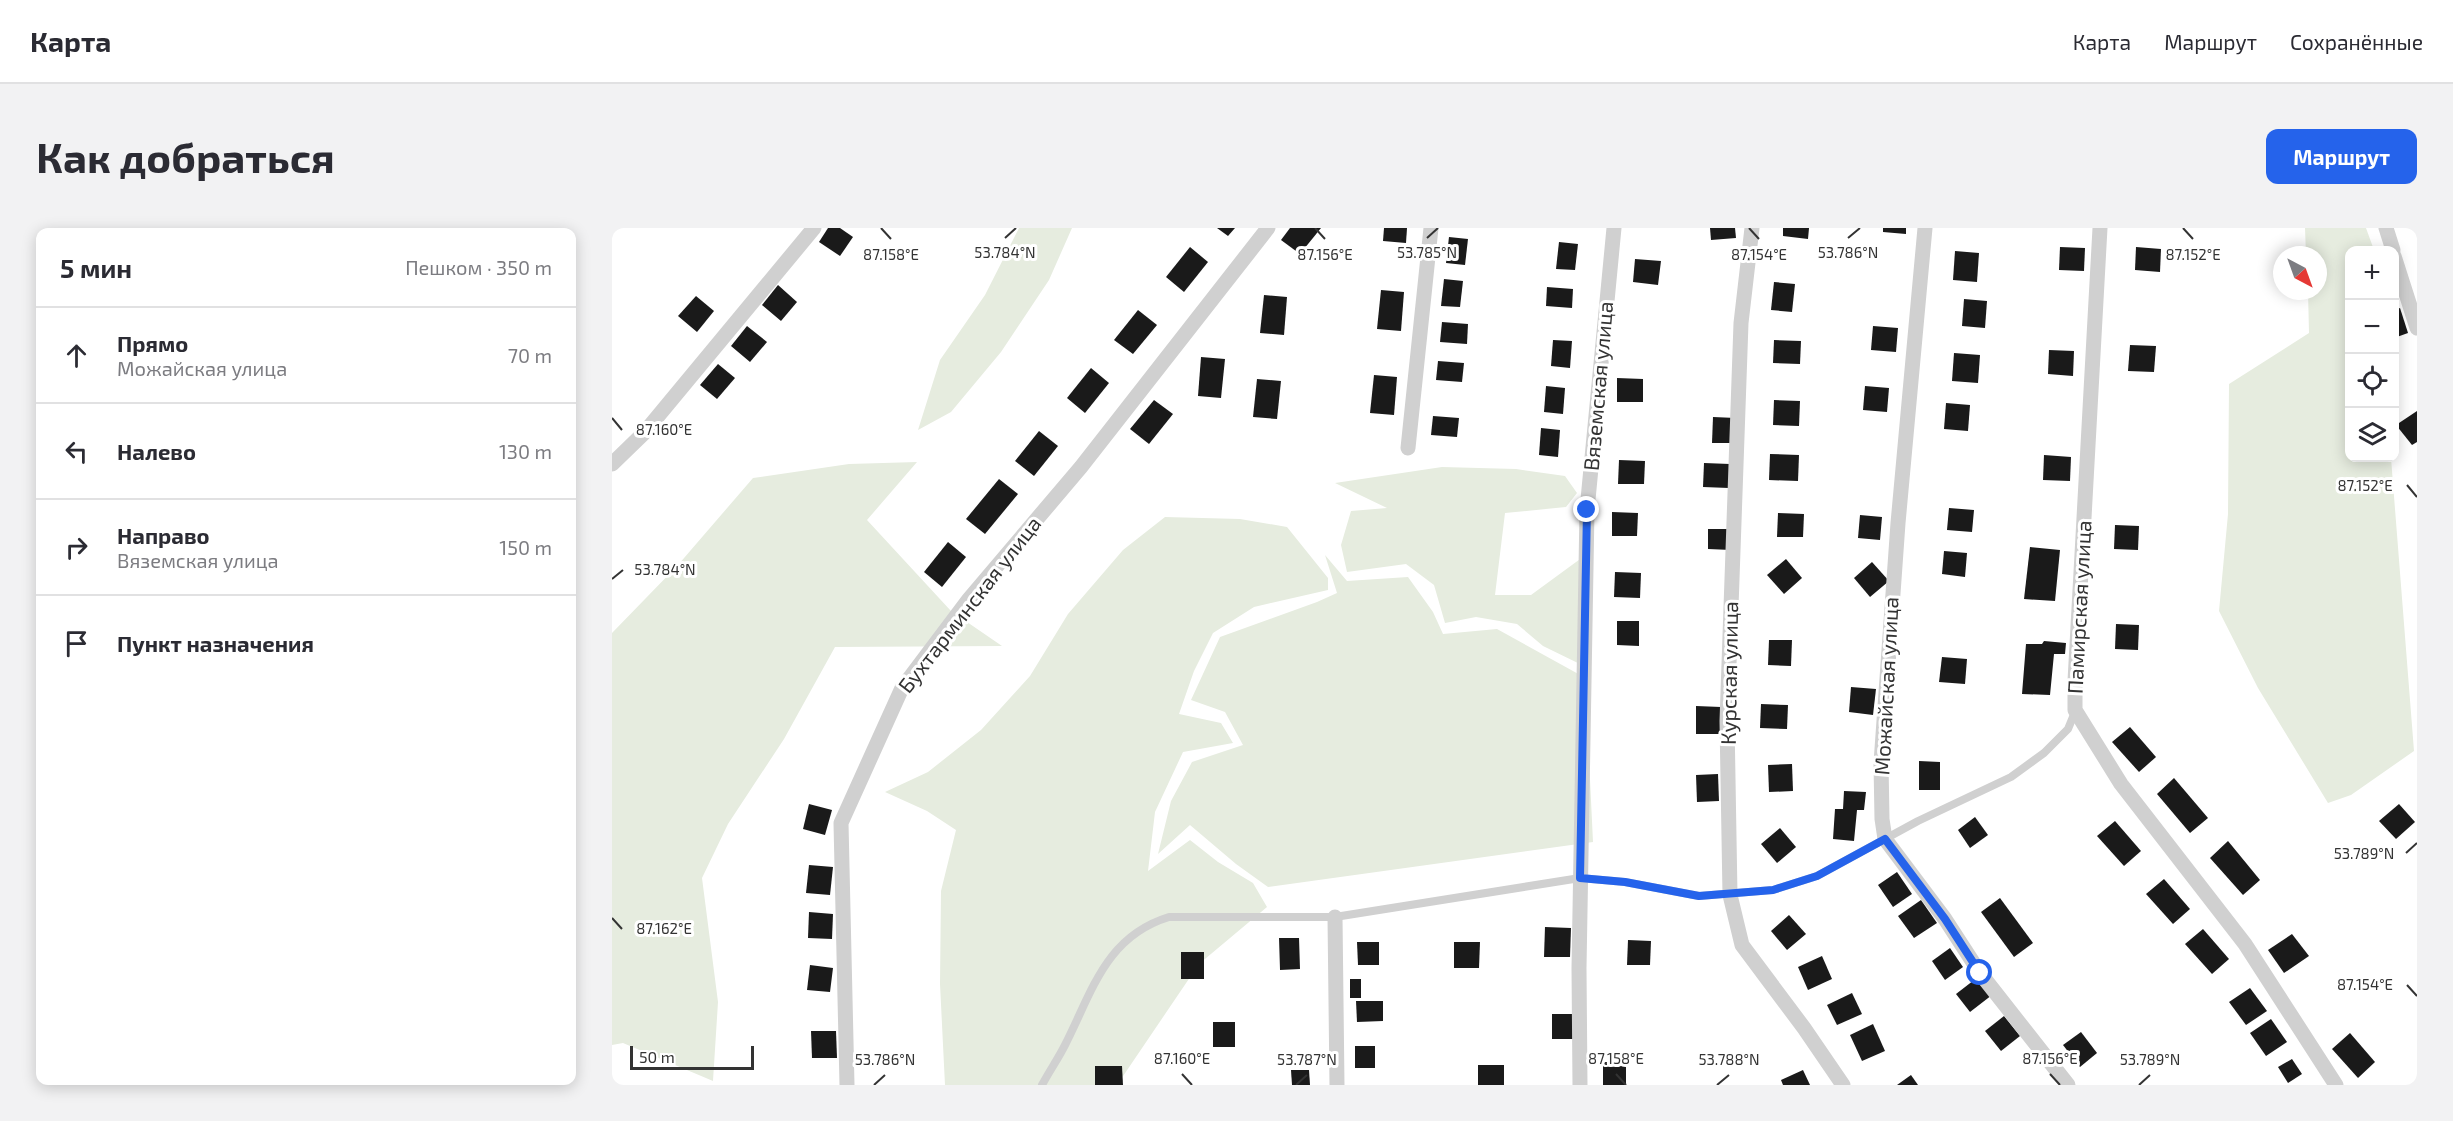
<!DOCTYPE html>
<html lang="ru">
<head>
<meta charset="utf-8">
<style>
  body { margin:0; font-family:"Exo 2",sans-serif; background:#f2f2f3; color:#2b2b33 }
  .controls { position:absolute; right:18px; top:18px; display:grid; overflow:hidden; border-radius:12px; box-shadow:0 3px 15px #0003 }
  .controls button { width:54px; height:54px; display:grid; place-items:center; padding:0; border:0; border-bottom:2px solid #e1e1e2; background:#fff; color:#2b2b33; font:30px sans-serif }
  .compass { position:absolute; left:1661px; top:18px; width:54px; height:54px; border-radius:50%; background:#fff; box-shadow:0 3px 15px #0003; rotate:139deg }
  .scale { position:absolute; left:18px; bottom:15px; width:124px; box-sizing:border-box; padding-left:6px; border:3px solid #333; border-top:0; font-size:16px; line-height:21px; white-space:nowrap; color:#333; -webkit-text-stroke:4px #fff; paint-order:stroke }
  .stop { position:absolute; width:18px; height:18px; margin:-14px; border:4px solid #2563eb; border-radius:50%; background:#fff }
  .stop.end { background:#2563eb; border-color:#fff; box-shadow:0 2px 6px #0008 }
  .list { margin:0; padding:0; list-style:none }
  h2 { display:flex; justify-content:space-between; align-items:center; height:78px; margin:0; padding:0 24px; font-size:26px }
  h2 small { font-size:20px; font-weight:400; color:#7c7c81 }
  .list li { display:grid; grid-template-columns:39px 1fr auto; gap:18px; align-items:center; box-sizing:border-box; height:96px; padding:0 24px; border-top:2px solid #e1e1e2 }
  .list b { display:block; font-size:22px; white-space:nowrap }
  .list p { margin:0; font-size:20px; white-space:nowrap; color:#7c7c81 }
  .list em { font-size:20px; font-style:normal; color:#7c7c81 }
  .icon { flex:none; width:33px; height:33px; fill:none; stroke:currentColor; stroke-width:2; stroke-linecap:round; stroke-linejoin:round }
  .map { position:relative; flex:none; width:1805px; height:857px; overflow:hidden; border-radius:12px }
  header { display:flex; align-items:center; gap:36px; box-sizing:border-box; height:84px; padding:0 30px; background:#fff; border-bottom:2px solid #e1e1e2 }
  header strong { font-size:28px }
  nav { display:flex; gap:33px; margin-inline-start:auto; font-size:21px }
  .intro { display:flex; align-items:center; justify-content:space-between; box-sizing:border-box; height:144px; padding:0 36px }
  h1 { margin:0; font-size:42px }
  .button { padding:15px 27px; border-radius:12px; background:#2563eb; color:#fff; font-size:21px; font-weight:700 }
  main { display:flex; gap:36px; padding:0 36px }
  aside { flex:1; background:#fff; border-radius:12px; box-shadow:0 3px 15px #0003 }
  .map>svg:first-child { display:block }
</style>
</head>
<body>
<header>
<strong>Карта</strong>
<nav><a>Карта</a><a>Маршрут</a><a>Сохранённые</a></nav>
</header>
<div class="intro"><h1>Как добраться</h1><a class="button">Маршрут</a></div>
<main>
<aside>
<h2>5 мин<small>Пешком · 350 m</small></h2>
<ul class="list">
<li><svg class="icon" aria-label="ahead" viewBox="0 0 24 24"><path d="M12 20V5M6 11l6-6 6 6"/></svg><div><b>Прямо</b><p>Можайская улица</p></div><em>70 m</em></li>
<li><svg class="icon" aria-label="left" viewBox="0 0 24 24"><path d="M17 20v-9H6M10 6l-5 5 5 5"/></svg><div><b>Налево</b></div><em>130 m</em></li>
<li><svg class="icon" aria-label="right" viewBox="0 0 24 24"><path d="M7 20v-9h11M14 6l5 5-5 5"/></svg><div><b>Направо</b><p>Вяземская улица</p></div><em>150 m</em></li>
<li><svg class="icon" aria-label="arrive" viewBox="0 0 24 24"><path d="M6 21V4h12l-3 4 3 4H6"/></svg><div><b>Пункт назначения</b></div></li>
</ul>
</aside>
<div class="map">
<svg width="1805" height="857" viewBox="0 0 1805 857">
  <rect width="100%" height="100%" fill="#fff"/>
  <g fill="#e6ecdf">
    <polygon points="407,0 460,0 437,52 389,124 339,184 306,202 328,132 373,67"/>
    <polygon points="1693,0 1754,0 1762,22 1738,22 1738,230 1779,230 1802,523 1739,567 1716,575 1646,460 1607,383 1616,286 1617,156 1697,105 1696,63 1706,63 1706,27 1694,27"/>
    <polygon points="305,234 255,292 339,383 390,418 223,419 172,511 116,596 90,650 106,774 101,853 11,815 0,817 0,405 66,337 141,250 237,236"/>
    <polygon points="830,239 904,241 953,248 965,265 954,279 893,285 883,367 919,367 975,326 972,438 931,418 905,396 864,389 833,395 822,357 794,336 735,344 729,317 739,283 775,280 723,255"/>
    <polygon points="553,289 628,291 675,299 716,350 716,362 642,379 601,405 582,443 567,486 609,495 621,515 571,524 543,584 536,643 578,612 606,634 641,655 655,679 587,736 505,857 333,857 328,756 329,663 344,602 315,583 273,564 316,544 369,502 418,448 456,386 511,322"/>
    <polygon points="713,327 735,353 796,349 821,384 831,406 885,401 970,448 974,468 981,614 656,659 624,636 578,597 546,626 559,573 580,534 631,517 613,484 579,472 608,409 705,374 725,365"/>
  </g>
  <g fill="#1a1a1a">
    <polygon points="216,0 228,0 241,9 228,28 207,14"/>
    <polygon points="605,0 623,0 616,8"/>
    <polygon points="678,0 709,0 688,26 669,12"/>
    <polygon points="772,0 795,0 794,15 771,13"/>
    <polygon points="1098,0 1123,0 1124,10 1099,12"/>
    <polygon points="1171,0 1197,0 1196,11 1171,8"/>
    <polygon points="1271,0 1294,0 1294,6 1271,4"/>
    <polygon points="837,9 856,11 853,37 834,35"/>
    <polygon points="947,14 966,16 963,42 944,41"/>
    <polygon points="578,19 596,34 572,64 554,49"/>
    <polygon points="1448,19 1473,20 1472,43 1447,42"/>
    <polygon points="1524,19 1549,21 1548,44 1523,42"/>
    <polygon points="1343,23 1367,25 1365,54 1341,52"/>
    <polygon points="1023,31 1049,33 1046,57 1021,54"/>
    <polygon points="832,51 851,53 848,79 829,78"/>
    <polygon points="1162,54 1183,56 1180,84 1159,82"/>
    <polygon points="166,57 185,74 169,93 150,77"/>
    <polygon points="935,59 961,61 960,80 934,78"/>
    <polygon points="769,62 792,64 789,103 765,101"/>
    <polygon points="652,67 675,69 672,107 648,105"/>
    <polygon points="84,68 102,83 85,104 66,88"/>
    <polygon points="1352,71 1375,73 1373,100 1350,98"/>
    <polygon points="1788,80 1796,105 1782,110 1782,82"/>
    <polygon points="526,82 545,97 521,126 502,112"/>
    <polygon points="830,94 856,96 855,116 828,114"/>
    <polygon points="135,98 155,114 138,134 119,118"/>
    <polygon points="1261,98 1286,100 1284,124 1259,122"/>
    <polygon points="941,112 960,113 958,140 939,138"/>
    <polygon points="1162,112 1189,113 1188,136 1161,135"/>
    <polygon points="1518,117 1544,118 1542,144 1516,143"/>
    <polygon points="1437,122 1462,123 1461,148 1436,146"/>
    <polygon points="1342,125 1368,127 1366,155 1340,153"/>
    <polygon points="589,129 613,131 609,170 586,168"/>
    <polygon points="826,133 852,135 850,154 824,152"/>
    <polygon points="106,136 123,150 105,171 88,157"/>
    <polygon points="479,140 497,155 473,185 455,170"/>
    <polygon points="762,147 785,149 782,187 758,185"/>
    <polygon points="1005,150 1031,151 1031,174 1005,174"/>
    <polygon points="645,151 669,153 665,191 641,189"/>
    <polygon points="934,158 953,160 951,186 932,184"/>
    <polygon points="1253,158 1277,160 1275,184 1251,182"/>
    <polygon points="542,172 561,186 537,216 518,201"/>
    <polygon points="1162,172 1188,173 1187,198 1161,197"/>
    <polygon points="1334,175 1358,177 1356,203 1332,201"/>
    <polygon points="1805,183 1805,214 1800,217 1784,197"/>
    <polygon points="821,188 847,190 845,209 819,207"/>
    <polygon points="1101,189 1124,190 1123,215 1100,215"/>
    <polygon points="929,200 948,202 946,229 927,227"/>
    <polygon points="427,203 446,218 422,248 403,233"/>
    <polygon points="1158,226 1187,227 1186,253 1157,252"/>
    <polygon points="1432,227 1459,229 1458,253 1431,252"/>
    <polygon points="1007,232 1033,233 1032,256 1006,256"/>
    <polygon points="1092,235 1118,236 1117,260 1091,259"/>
    <polygon points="387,251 406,266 373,306 354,291"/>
    <polygon points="1337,280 1362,282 1360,304 1335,302"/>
    <polygon points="1000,284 1026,285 1025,308 1000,308"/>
    <polygon points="1166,285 1192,286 1191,309 1165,309"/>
    <polygon points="1248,287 1270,289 1268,312 1246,310"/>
    <polygon points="1503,297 1527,298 1526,322 1502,321"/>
    <polygon points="1096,301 1120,301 1119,322 1096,321"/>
    <polygon points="336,314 354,329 330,359 312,344"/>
    <polygon points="1418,319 1448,322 1443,373 1412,371"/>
    <polygon points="1332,323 1355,325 1353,349 1330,346"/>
    <polygon points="1174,331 1190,350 1172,366 1155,347"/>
    <polygon points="1260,334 1277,353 1258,369 1242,350"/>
    <polygon points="1003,344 1029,345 1028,370 1002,369"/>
    <polygon points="1005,393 1027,393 1027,418 1005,417"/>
    <polygon points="1504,396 1527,397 1526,422 1503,421"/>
    <polygon points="1157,412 1180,412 1179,438 1156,437"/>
    <polygon points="1432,413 1454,415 1453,426 1442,426 1438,467 1410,466 1414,416 1430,416"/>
    <polygon points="1330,429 1355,431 1353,456 1327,454"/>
    <polygon points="1239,459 1264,461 1261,487 1237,484"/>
    <polygon points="1149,476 1176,477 1175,501 1148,500"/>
    <polygon points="1084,478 1109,479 1108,506 1084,506"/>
    <polygon points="1518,499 1544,529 1527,544 1500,514"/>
    <polygon points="1307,533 1328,534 1328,562 1307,562"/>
    <polygon points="1180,536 1181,563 1157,564 1156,537"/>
    <polygon points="1106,546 1107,573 1085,574 1084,547"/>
    <polygon points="1562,550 1596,590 1578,605 1545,566"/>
    <polygon points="1232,563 1254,564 1252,582 1245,582 1242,613 1221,611 1223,581 1231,581"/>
    <polygon points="197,576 220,582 213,607 191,601"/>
    <polygon points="1787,576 1803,594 1784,611 1767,593"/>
    <polygon points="1363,589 1376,607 1358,620 1346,602"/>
    <polygon points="1503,593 1529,623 1512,638 1485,608"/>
    <polygon points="1168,600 1184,619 1165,635 1149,616"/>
    <polygon points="1616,613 1648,652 1631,667 1598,630"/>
    <polygon points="197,637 221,639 218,667 194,665"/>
    <polygon points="1285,644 1300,666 1281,679 1266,657"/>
    <polygon points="1552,651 1578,681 1561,696 1534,666"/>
    <polygon points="1388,670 1421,715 1402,729 1369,684"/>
    <polygon points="1309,672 1325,695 1302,710 1286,688"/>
    <polygon points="197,684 221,686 220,711 196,710"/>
    <polygon points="1177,687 1194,706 1175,722 1159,703"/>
    <polygon points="933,699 959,700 958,729 932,729"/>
    <polygon points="1591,701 1617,731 1600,746 1573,716"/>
    <polygon points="1680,706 1697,728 1672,745 1656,722"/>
    <polygon points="667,710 687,710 688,741 668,742"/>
    <polygon points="1016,712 1039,713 1038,737 1015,737"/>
    <polygon points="745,714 767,714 767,737 746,737"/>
    <polygon points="842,714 868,714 867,740 842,740"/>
    <polygon points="1338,720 1351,739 1333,752 1320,733"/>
    <rect x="569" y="724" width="23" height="27"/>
    <polygon points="1210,728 1220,751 1196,762 1186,739"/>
    <polygon points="198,737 221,740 218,764 195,762"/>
    <polygon points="1366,749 1380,767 1358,784 1344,766"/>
    <rect x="738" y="751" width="11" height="19"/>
    <polygon points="1638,760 1655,783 1634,797 1617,774"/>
    <polygon points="1240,765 1250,786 1225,797 1215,777"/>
    <polygon points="744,773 771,773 771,793 745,794"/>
    <rect x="940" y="786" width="25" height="25"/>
    <polygon points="1392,788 1408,808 1389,823 1373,803"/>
    <polygon points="1659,791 1675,814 1654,828 1638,805"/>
    <rect x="601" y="794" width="22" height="25"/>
    <polygon points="1261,796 1273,823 1250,833 1238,807"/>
    <polygon points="199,803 224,803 225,830 200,830"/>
    <polygon points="1469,804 1485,825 1468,839 1451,817"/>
    <polygon points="1738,805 1763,834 1746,850 1720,821"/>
    <rect x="743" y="818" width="20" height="22"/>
    <polygon points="1680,831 1690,846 1676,855 1666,839"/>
    <rect x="991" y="834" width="23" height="23"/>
    <rect x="866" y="837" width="26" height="20"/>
    <polygon points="483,838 510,838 511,857 483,857"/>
    <polygon points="679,842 697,842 698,857 680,857"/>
    <polygon points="1191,842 1198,857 1171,857 1169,852"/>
    <polygon points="1299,847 1306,857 1285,857"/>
  </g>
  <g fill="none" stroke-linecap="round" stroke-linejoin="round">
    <path stroke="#d0d0d0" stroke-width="8" d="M430,857C438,842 448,828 455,813C481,761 495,708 557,689H723L968,650L1013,654L1087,668L1161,662L1205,648L1306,593L1399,549L1432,525L1456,501L1463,484"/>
    <g stroke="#d0d0d0" stroke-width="15">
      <polyline points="1140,0 1129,95 1115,493 1118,667 1130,717 1192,800 1231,857"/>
      <polyline points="1313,0 1286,295 1269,535 1270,591 1273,611 1333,691 1368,745 1456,857"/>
      <polyline points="1488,0 1463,453 1463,482 1509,556 1633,716 1724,857"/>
      <polyline points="1774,0 1781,22"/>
      <polyline points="1782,28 1805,100"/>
      <polyline points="796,220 819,0"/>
      <polyline points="0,236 32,205 202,0"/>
      <polyline points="723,689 725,857"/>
      <polyline points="235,857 229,595 290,460 357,371 469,239 656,0"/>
      <polyline points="968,857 967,740 975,282 1002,0"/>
    </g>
  </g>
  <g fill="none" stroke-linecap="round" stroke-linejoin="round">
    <polyline stroke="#2563eb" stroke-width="8" points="975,282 968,650 1013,654 1087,668 1161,662 1205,648 1273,611 1333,691 1368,745"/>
  </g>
  <path fill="none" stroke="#333" stroke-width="2" d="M269,0L279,11M703,0L713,11M1137,0L1147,11M1571,0L1581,11M393,10L404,0M815,10L826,0M1236,10L1248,0M0,190L10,202M1795,257L1805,269M0,351L11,342M1794,625L1805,615M0,690L10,701M1795,757L1805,768M570,846L580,857M1004,846L1014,857M1438,846L1448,857M262,857L273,847M684,857L695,847M1105,857L1117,847M1527,857L1538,847"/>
  <g text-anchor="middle" stroke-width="6" stroke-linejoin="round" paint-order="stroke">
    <g font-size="21" fill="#333" stroke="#fff">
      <text transform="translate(987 158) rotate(-85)" y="7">Вяземская улица</text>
      <text transform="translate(358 377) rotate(-52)" y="7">Бухтарминская улица</text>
      <text transform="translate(1468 379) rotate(-87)" y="7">Памирская улица</text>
      <text transform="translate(1118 445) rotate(-89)" y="7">Курская улица</text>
      <text transform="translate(1275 458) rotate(-87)" y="7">Можайская улица</text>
    </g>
  </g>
  <g font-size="15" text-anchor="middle" fill="#333" stroke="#fff" stroke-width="6" stroke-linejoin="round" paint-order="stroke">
    <text x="393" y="30">53.784°N</text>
    <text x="815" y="30">53.785°N</text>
    <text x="1236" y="30">53.786°N</text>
    <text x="279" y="32">87.158°E</text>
    <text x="713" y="32">87.156°E</text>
    <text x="1147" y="32">87.154°E</text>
    <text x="1581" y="32">87.152°E</text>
    <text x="52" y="207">87.160°E</text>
    <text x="1753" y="263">87.152°E</text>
    <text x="53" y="347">53.784°N</text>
    <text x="1752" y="631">53.789°N</text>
    <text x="52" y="706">87.162°E</text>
    <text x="1753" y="762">87.154°E</text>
    <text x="570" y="836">87.160°E</text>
    <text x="1004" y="836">87.158°E</text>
    <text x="1438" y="836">87.156°E</text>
    <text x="273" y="837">53.786°N</text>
    <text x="695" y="837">53.787°N</text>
    <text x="1117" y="837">53.788°N</text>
    <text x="1538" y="837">53.789°N</text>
  </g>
</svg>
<div class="controls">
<button>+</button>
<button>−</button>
<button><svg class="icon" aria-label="locate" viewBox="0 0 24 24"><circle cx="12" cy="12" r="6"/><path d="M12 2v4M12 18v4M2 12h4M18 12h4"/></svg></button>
<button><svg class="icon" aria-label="layers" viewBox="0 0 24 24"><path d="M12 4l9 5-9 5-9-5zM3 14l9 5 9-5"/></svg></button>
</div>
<svg class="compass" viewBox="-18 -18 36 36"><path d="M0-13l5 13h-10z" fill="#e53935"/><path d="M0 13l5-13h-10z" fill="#7c7c81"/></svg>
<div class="scale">50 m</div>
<div class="stop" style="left:1368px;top:745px"></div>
<div class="stop end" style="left:975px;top:282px"></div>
</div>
</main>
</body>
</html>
